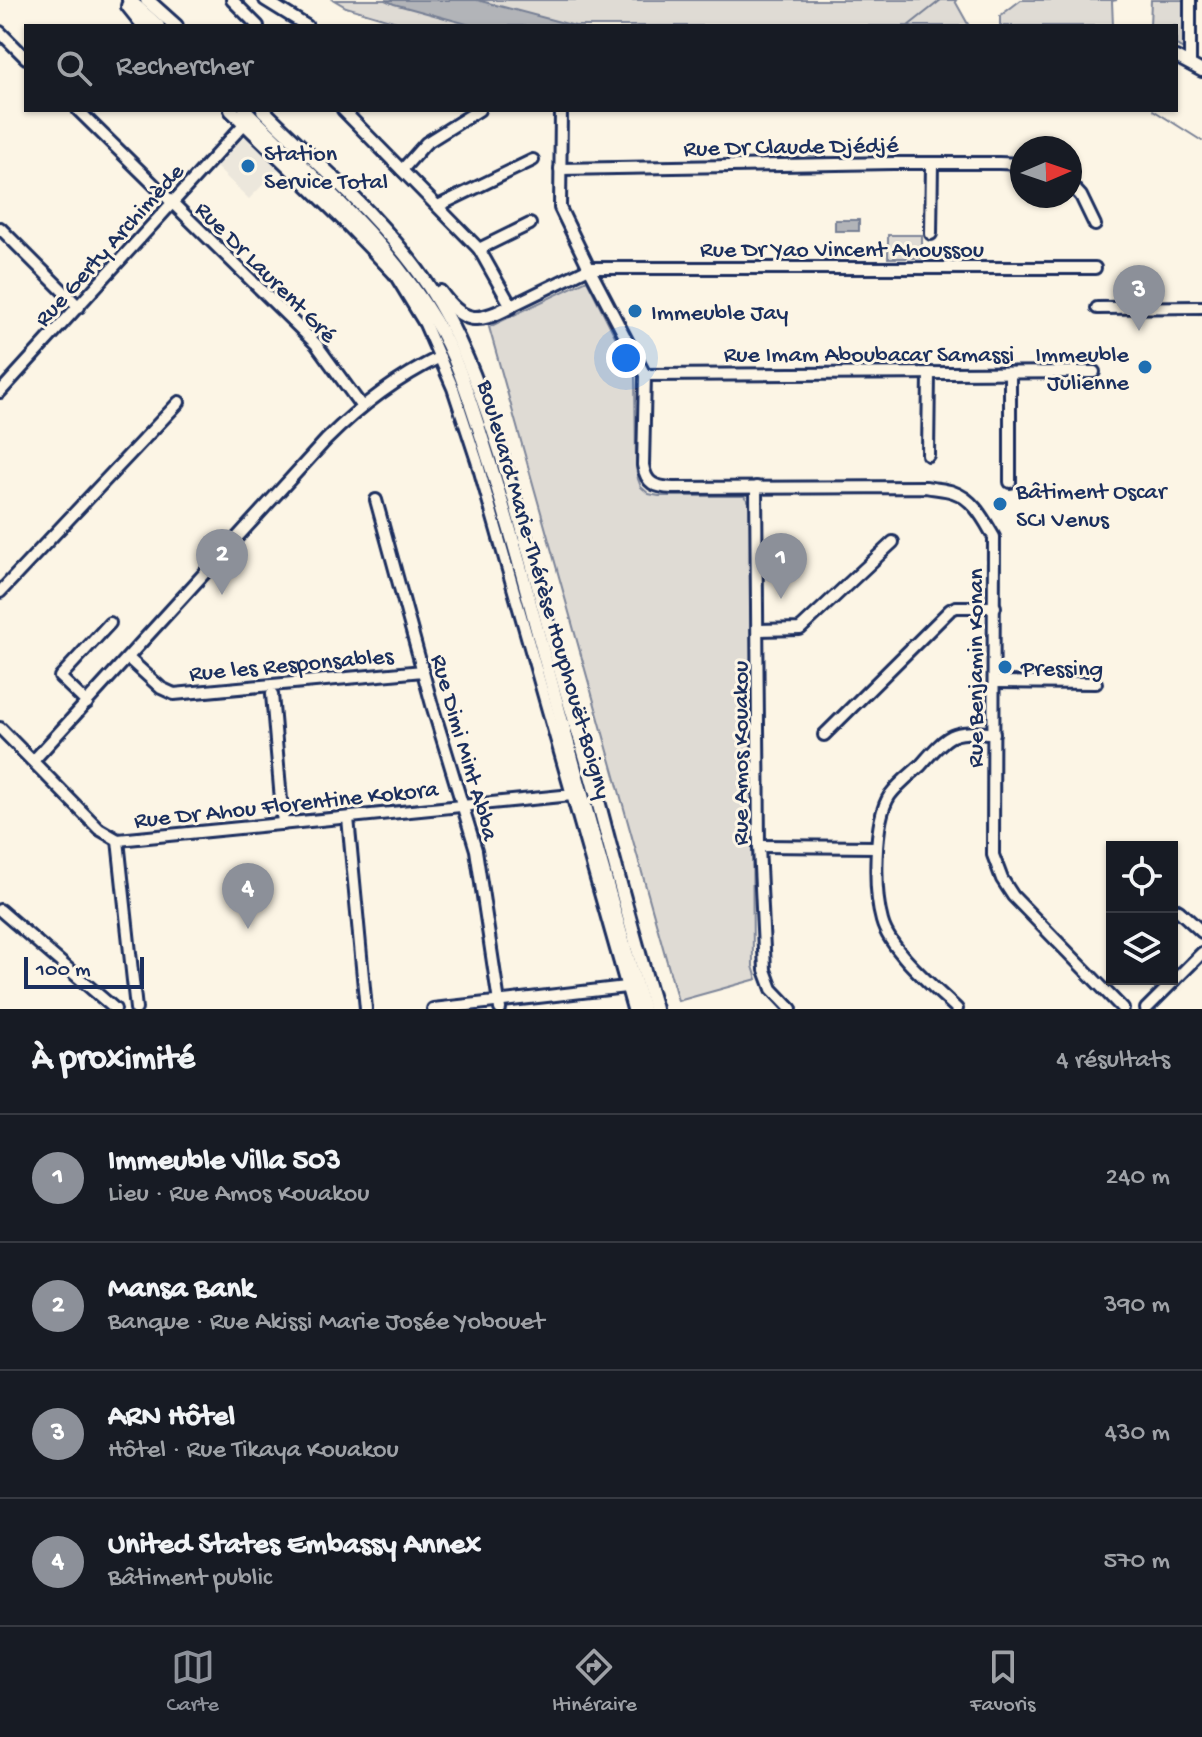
<!DOCTYPE html>
<html lang="fr">
<head>
<meta charset="utf-8">
<style>
  body { margin:0; font-family:"Gochi Hand",sans-serif; background:#242831; color:#f1f3f6 }
  .controls { position:absolute; right:24px; bottom:24px; display:grid; overflow:hidden; border-radius:0px; box-shadow:0 2px 6px #0004 }
  .controls button { width:72px; height:72px; display:grid; place-items:center; padding:0; border:0; border-bottom:2px solid #363941; background:#171b24; color:#f1f3f6; font:40px sans-serif }
  .compass { position:absolute; left:1010px; top:136px; width:72px; height:72px; border-radius:50%; background:#171b24; box-shadow:0 2px 6px #0004; rotate:88deg }
  .scale { position:absolute; left:24px; bottom:20px; width:120px; box-sizing:border-box; padding-left:8px; border:4px solid #1b2f5e; border-top:0; font-size:22px; line-height:28px; white-space:nowrap; color:#1b2f5e; -webkit-text-stroke:6px #fcf5e5; paint-order:stroke }
  .you { position:absolute; left:626px; top:358px; width:28px; height:28px; margin:-20px; border:6px solid #fff; border-radius:50%; background:#1a73e8; box-shadow:0 0 0 12px #1a73e833 }
  .badge { display:grid; place-items:center; width:52px; height:52px; border-radius:50%; background:#8c9099; color:#fff; font-size:26px; font-weight:700 }
  .pin { position:absolute; translate:-50% -66px; filter:drop-shadow(0 2px 4px #0008) }
  .pin::after { content:''; position:absolute; top:42px; width:28px; height:24px; background:inherit; clip-path:polygon(0 0,100% 0,50% 100%) }
  .list { margin:0; padding:0; list-style:none }
  h2 { display:flex; justify-content:space-between; align-items:center; height:104px; margin:0; padding:0 32px; font-size:34px }
  h2 small { font-size:26px; font-weight:400; color:#9ea1a6 }
  .list li { display:grid; grid-template-columns:52px 1fr auto; gap:24px; align-items:center; box-sizing:border-box; height:128px; padding:0 32px; border-top:2px solid #363941 }
  .list b { display:block; font-size:30px; white-space:nowrap }
  .list p { margin:0; font-size:26px; white-space:nowrap; color:#9ea1a6 }
  .list em { font-size:26px; font-style:normal; color:#9ea1a6 }
  .icon { flex:none; width:44px; height:44px; fill:none; stroke:currentColor; stroke-width:2; stroke-linecap:round; stroke-linejoin:round }
  .map { position:relative; flex:none; width:1202px; height:1009px; overflow:hidden }
  .search { position:absolute; background:#171b24; box-shadow:0 2px 6px #0004; left:24px; right:24px; top:24px; height:88px; display:flex; align-items:center; gap:20px; box-sizing:border-box; padding:0 28px; border-radius:0px; color:#9ea1a6; font-size:30px }
  .sheet { height:616px; background:#171b24 }
  nav { display:flex; justify-content:space-around; align-items:center; box-sizing:border-box; height:112px; border-top:2px solid #363941; background:#171b24; font-size:22px; color:#9ea1a6 }
  nav a { display:grid; justify-items:center; gap:4px }
  nav .on { color:#8c9099 }
  .map>svg:first-child { display:block }
</style>
</head>
<body>
<div class="map">
<svg width="1202" height="1009" viewBox="0 0 1202 1009">
  <rect width="100%" height="100%" fill="#fcf5e5"/>
  <filter id="ink" filterUnits="userSpaceOnUse"><feTurbulence type="fractalNoise" baseFrequency=".0125" numOctaves="2"/><feDisplacementMap in="SourceGraphic" scale="16" xChannelSelector="R" yChannelSelector="G"/><feConvolveMatrix kernelMatrix="1 2 1 2 8 2 1 2 1" color-interpolation-filters="sRGB"/></filter>
  <g filter="url(#ink)">
    <polygon fill="#ece7dc" points="248,133 281,166 249,199 216,167"/>
    <g fill="#dfdbd4" stroke="#7d8599" stroke-width="2">
      <polygon points="334,0 956,0 955,1 969,26 410,26 346,7"/>
      <polygon points="1021,0 1117,0 1112,1 1113,26 1000,26 1000,16"/>
      <polygon points="1151,0 1193,0 1196,56 1176,45 1176,26 1150,26"/>
      <rect x="888" y="235" width="34" height="23"/>
      <polygon points="587,280 635,376 636,467 638,479 641,487 649,494 659,496 744,496 750,503 753,966 757,979 678,1001 489,327"/>
    </g>
    <g fill="#b2b4b8" stroke="#767f94" stroke-width="2">
      <polygon points="385,0 477,0 575,26 474,26 394,4"/>
      <rect x="835" y="220" width="24" height="11"/>
    </g>
    <g fill="none" stroke-linecap="round" stroke-linejoin="round">
      <g stroke="#767f94" stroke-width="2">
        <polyline points="908,26 941,0"/>
        <polyline points="1153,110 1202,141"/>
        <polyline points="348,233 395,285"/>
      </g>
      <g stroke="#1b2f5e" stroke-width="16">
        <g id="minor">
          <polyline points="232,0 258,26"/>
          <polyline points="265,0 307,26"/>
          <polyline points="1190,0 1190,64"/>
          <polyline points="0,32 26,58"/>
          <polyline points="1176,57 1202,71"/>
          <polyline points="78,110 316,344 362,407"/>
          <polyline points="343,110 479,249 511,306 589,268 1095,268"/>
          <path d="M561,110L560,208L589,268L645,375L643,465C646,484 655,487 673,488L926,487C935,489 945,489 953,492C974,499 984,520 994,537L993,855L1002,879L1013,896L1123,1009"/>
          <polyline points="560,169 893,163 999,163 1022,164"/>
          <polyline points="402,170 426,143 479,110"/>
          <polyline points="1070,184 1081,196 1095,225"/>
          <polyline points="438,206 533,160"/>
          <polyline points="0,228 79,307"/>
          <polyline points="931,234 932,163"/>
          <polyline points="479,249 530,224"/>
          <polyline points="389,265 425,324 453,388 477,461 633,1009"/>
          <polyline points="1097,308 1202,307"/>
          <polyline points="1010,373 1010,482"/>
          <polyline points="645,375 1094,372"/>
          <polyline points="0,392 245,123"/>
          <polyline points="928,455 929,373"/>
          <polyline points="756,487 759,846 765,970 772,989 791,1009"/>
          <polyline points="376,500 432,705 476,850 500,1009"/>
          <polyline points="0,592 179,402"/>
          <polyline points="759,630 800,629 893,542"/>
          <polyline points="128,658 161,688 174,694 423,671"/>
          <polyline points="994,682 1096,683"/>
          <polyline points="272,694 283,824"/>
          <polyline points="87,703 60,677 110,623"/>
          <polyline points="0,728 99,829 118,840 572,795"/>
          <polyline points="824,735 950,610 956,607 995,607"/>
          <path d="M34,760L326,440C360,406 397,378 440,357"/>
          <polyline points="348,818 366,1009"/>
          <polyline points="118,840 136,1009"/>
          <polyline points="759,846 877,847"/>
          <polyline points="1172,907 1179,911 1202,932"/>
          <polyline points="0,910 115,1009"/>
          <polyline points="433,1009 626,987"/>
          <path d="M957,1009C934,987 890,951 882,921C874,893 873,820 890,795C898,784 911,774 921,765C930,755 940,742 952,736C964,730 982,733 994,733"/>
          <polyline points="1146,1009 1202,953"/>
        </g>
      </g>
      <g stroke="#1b2f5e" stroke-width="18">
        <g id="major">
          <polyline points="129,0 158,26"/>
          <polyline points="147,0 176,26"/>
          <polyline points="128,6 144,26"/>
          <polyline points="231,110 344,220 394,272"/>
          <path d="M245,110C314,179 384,236 435,321C457,357 469,398 482,438C500,494 516,550 531,607C567,741 603,876 643,1009"/>
          <path d="M263,110C320,167 384,219 429,287C459,333 478,383 495,436C518,505 535,576 554,647C566,694 581,740 594,786C614,861 633,935 655,1009"/>
          <path d="M440,292C463,324 478,324 511,306"/>
        </g>
      </g>
      <use href="#minor" stroke="#fcf5e5" stroke-width="10"/>
      <use href="#major" stroke="#fcf5e5" stroke-width="12"/>
    </g>
  </g>
  <g fill="#1f6fb2" stroke="#fcf5e5" stroke-width="3">
    <circle cx="248" cy="166" r="8"/>
    <circle cx="635" cy="311" r="8"/>
    <circle cx="1145" cy="367" r="8"/>
    <circle cx="1000" cy="504" r="8"/>
    <circle cx="1005" cy="667" r="8"/>
  </g>
  <g text-anchor="middle" stroke-width="6" stroke-linejoin="round" paint-order="stroke">
    <g font-size="24" fill="#1b2f5e" stroke="#fcf5e5">
      <text transform="translate(791 145) rotate(-1)" y="8">Rue Dr Claude Djédjé</text>
      <text transform="translate(108 244) rotate(-48)" y="8">Rue Gerty Archimède</text>
      <text x="842" y="256">Rue Dr Yao Vincent Ahoussou</text>
      <text transform="translate(267 271) rotate(45)" y="8">Rue Dr Laurent Gré</text>
      <text x="869" y="361">Rue Imam Aboubacar Samassi</text>
      <text transform="translate(546 589) rotate(74)" y="8">Boulevard Marie-Thérèse Houphouët-Boigny</text>
      <text transform="translate(291 663) rotate(-5)" y="8">Rue les Responsables</text>
      <text transform="translate(974 668) rotate(-90)" y="8">Rue Benjamin Konan</text>
      <text transform="translate(466 747) rotate(74)" y="8">Rue Dimi Mint Abba</text>
      <text transform="translate(739 753) rotate(-90)" y="8">Rue Amos Kouakou</text>
      <text transform="translate(286 803) rotate(-6)" y="8">Rue Dr Ahou Florentine Kokora</text>
    </g>
    <g font-size="24" fill="#1b2f5e" stroke="#fcf5e5" text-anchor="start">
      <text x="264" y="160">Station<tspan x="264" dy="28">Service Total</tspan></text>
      <text x="651" y="319">Immeuble Jay</text>
      <text x="1129" y="361" text-anchor="end">Immeuble<tspan x="1129" dy="28">Julienne</tspan></text>
      <text x="1016" y="498">Bâtiment Oscar<tspan x="1016" dy="28">SCI Venus</tspan></text>
      <text x="1021" y="675">Pressing</text>
    </g>
  </g>
</svg>
<div class="controls">
<button><svg class="icon" aria-label="locate" viewBox="0 0 24 24"><circle cx="12" cy="12" r="6"/><path d="M12 2v4M12 18v4M2 12h4M18 12h4"/></svg></button>
<button><svg class="icon" aria-label="layers" viewBox="0 0 24 24"><path d="M12 4l9 5-9 5-9-5zM3 14l9 5 9-5"/></svg></button>
</div>
<svg class="compass" viewBox="-18 -18 36 36"><path d="M0-13l5 13h-10z" fill="#e53935"/><path d="M0 13l5-13h-10z" fill="#9ea1a6"/></svg>
<div class="scale">100 m</div>
<div class="you"></div>
<div class="pin badge" style="left:781px;top:599px">1</div>
<div class="pin badge" style="left:222px;top:595px">2</div>
<div class="pin badge" style="left:1139px;top:331px">3</div>
<div class="pin badge" style="left:248px;top:929px">4</div>
<div class="search"><svg class="icon" aria-label="search" viewBox="0 0 24 24"><circle cx="10" cy="10" r="6"/><path d="M15 15l6 6"/></svg>Rechercher</div>
</div>
<section class="sheet">
<h2>À proximité<small>4 résultats</small></h2>
<ul class="list">
<li><span class="badge">1</span><div><b>Immeuble Villa 503</b><p>Lieu · Rue Amos Kouakou</p></div><em>240 m</em></li>
<li><span class="badge">2</span><div><b>Mansa Bank</b><p>Banque · Rue Akissi Marie Josée Yobouet</p></div><em>390 m</em></li>
<li><span class="badge">3</span><div><b>ARN Hôtel</b><p>Hôtel · Rue Tikaya Kouakou</p></div><em>430 m</em></li>
<li><span class="badge">4</span><div><b>United States Embassy Annex</b><p>Bâtiment public</p></div><em>570 m</em></li>
</ul>
</section>
<nav>
<a class="on"><svg class="icon" aria-label="map" viewBox="0 0 24 24"><path d="M3 6l6-2 6 2 6-2v14l-6 2-6-2-6 2zM9 4v14M15 6v14"/></svg>Carte</a>
<a><svg class="icon" aria-label="directions" viewBox="0 0 24 24"><path d="M12 3l9 9-9 9-9-9zM9 14v-3h6M13 9l2 2-2 2"/></svg>Itinéraire</a>
<a><svg class="icon" aria-label="saved" viewBox="0 0 24 24"><path d="M7 4h10v16l-5-4-5 4z"/></svg>Favoris</a>
</nav>
</body>
</html>
